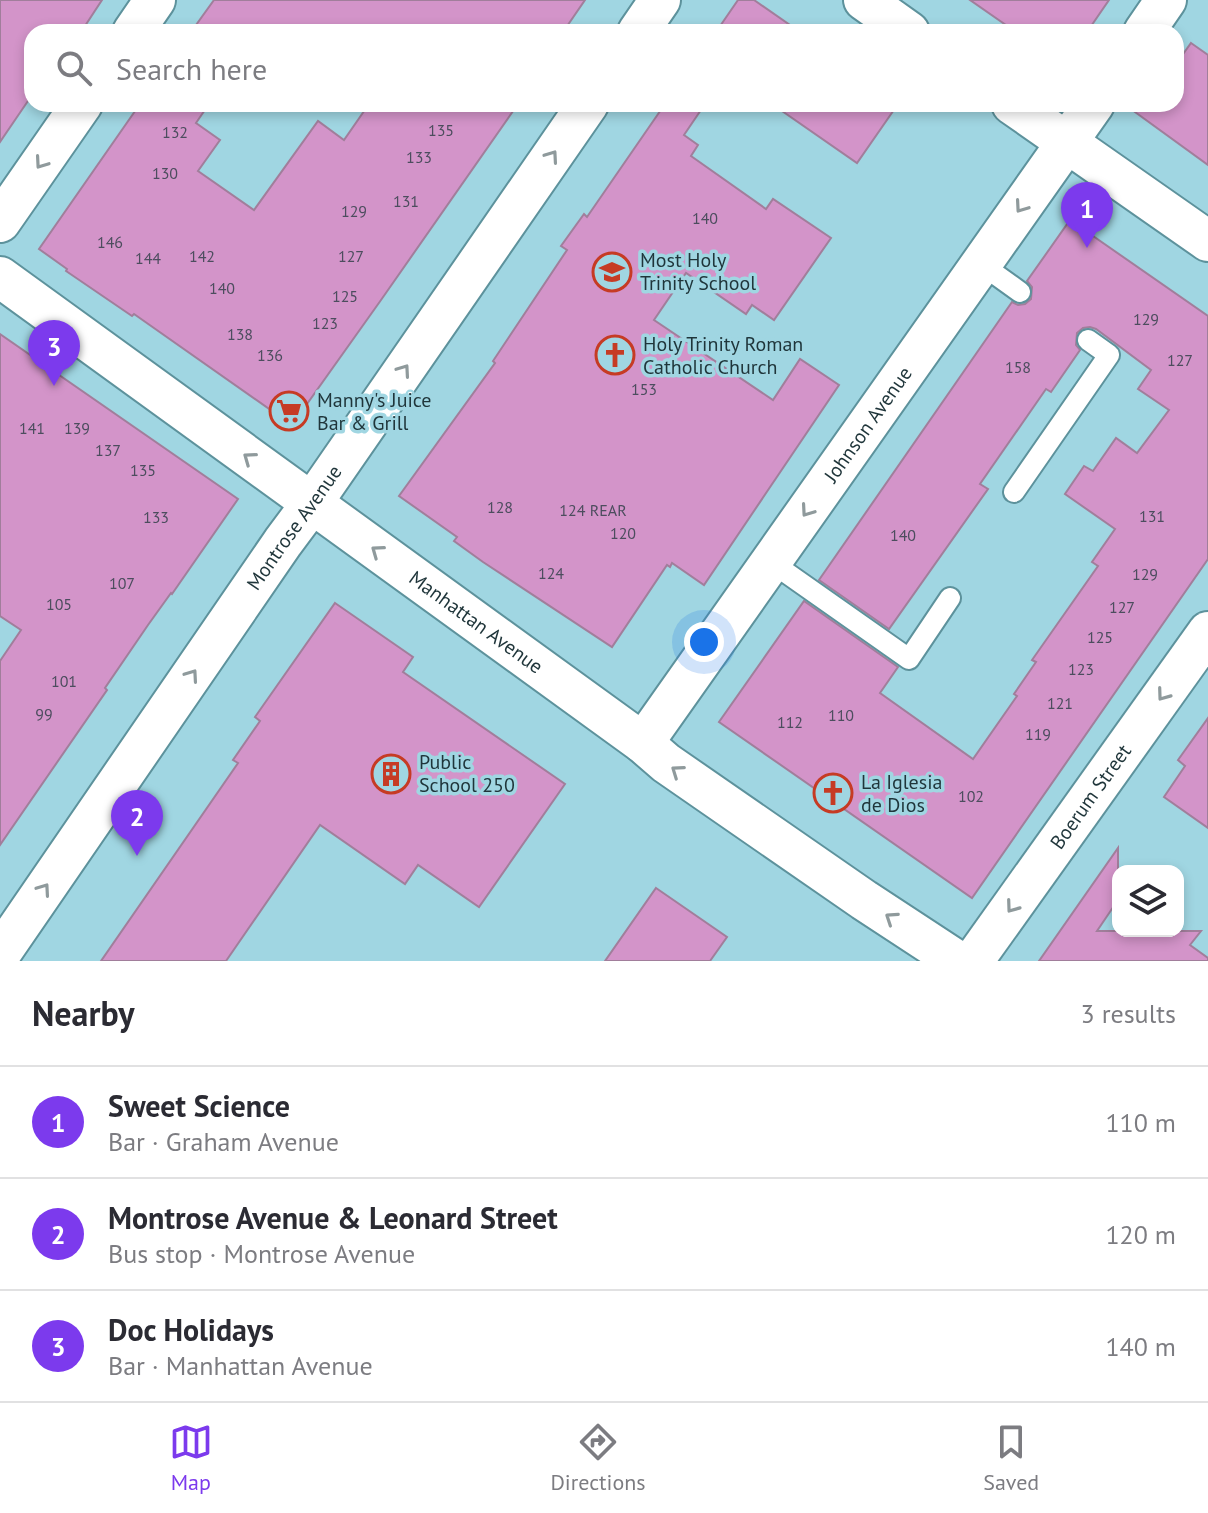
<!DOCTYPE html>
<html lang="en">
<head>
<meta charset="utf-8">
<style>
  body { margin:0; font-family:"PT Sans",sans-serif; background:#f7f7f7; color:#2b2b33 }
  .controls { position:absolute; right:24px; bottom:24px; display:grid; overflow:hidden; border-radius:16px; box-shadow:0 4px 12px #0003 }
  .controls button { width:72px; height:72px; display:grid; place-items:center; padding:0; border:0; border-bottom:2px solid #e1e1e2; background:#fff; color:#2b2b33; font:40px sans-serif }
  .you { position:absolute; left:704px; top:642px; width:28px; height:28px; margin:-20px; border:6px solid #fff; border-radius:50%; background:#1a73e8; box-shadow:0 0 0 12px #1a73e833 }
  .badge { display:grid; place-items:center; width:52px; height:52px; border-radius:50%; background:#7c3aed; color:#fff; font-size:26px; font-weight:700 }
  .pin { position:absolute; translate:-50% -66px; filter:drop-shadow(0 2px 4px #0008) }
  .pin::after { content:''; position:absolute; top:42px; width:28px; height:24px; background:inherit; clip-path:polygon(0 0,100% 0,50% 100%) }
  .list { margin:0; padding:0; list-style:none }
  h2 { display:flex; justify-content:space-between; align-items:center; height:104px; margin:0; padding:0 32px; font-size:34px }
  h2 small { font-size:26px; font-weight:400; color:#7c7c81 }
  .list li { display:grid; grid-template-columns:52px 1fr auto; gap:24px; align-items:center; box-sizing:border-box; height:112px; padding:0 32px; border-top:2px solid #e1e1e2 }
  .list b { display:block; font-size:30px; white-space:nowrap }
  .list p { margin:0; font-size:26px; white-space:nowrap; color:#7c7c81 }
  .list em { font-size:26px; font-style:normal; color:#7c7c81 }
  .icon { flex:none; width:44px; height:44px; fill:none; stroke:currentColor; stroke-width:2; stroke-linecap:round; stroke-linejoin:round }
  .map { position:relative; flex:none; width:1208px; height:961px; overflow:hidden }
  .search { position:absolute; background:#fff; box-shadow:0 4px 12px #0003; left:24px; right:24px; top:24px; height:88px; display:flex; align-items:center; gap:20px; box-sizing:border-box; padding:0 28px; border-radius:24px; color:#7c7c81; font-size:30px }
  .sheet { height:440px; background:#fff }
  nav { display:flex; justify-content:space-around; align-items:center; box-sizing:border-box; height:112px; border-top:2px solid #e1e1e2; background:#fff; font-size:22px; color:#7c7c81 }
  nav a { display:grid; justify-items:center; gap:4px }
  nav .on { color:#7c3aed }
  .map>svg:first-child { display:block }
</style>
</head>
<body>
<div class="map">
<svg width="1208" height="961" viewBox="0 0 1208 961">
  <rect width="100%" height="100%" fill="#a0d6e2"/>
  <g fill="#d394c9" stroke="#a17e9b" stroke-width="2">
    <polygon points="0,0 102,0 81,32 32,32 32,95 0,142"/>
    <polygon points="214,0 585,0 563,32 191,32"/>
    <polygon points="738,0 754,0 800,32 716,32"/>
    <polygon points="970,0 1109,0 1087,32 1016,32"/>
    <polygon points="1191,43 1208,55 1208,165 1124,104 1176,104 1176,64"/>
    <polygon points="140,104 209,104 196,123 220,140 198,171 254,210 318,121 344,140 369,104 518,104 381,300 292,425 134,314 132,316 66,271 67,269 39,249"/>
    <polygon points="665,104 705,104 684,135 698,145 691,156 766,209 773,199 831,238 774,320 752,305 746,314 686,273 654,320 773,400 800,359 839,385 704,585 672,563 670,567 667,565 612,647 483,562 454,541 457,537 399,496 495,363 493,361 567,250 561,246 584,214 587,217"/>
    <polygon points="772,104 898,104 857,163"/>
    <polygon points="1070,220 1208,316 1208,559 972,898 719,722 804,601 898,667 880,693 973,759 1017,696 1014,694 1036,662 1032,660 1098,566 1092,562 1115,529 1065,494 1084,466 1093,471 1116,438 1137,453 1169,410 1138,389 1151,370 1096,329 1090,327 1083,328 1077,333 1076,345 1080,350 1051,392 1046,389 980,484 988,489 889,629 819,580 1012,302 1018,305 1025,304 1031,299 1032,287 1027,281"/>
    <polygon points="0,334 238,499 172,594 171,593 148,625 105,688 107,690 0,845 0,661 21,630 0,616"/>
    <polygon points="335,603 413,657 403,672 565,784 479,907 418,865 405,884 320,825 226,961 101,961 238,763 233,760 260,721 255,717"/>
    <polygon points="1208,718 1208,828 1164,797 1185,766 1178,760"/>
    <polygon points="1118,848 1118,900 1097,931 1201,931 1190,945 1208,958 1208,961 1039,961"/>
    <polygon points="656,888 727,937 710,961 605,961"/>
  </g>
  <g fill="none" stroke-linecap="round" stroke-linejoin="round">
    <g stroke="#5d929c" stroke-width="24">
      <g id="lane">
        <polyline points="981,264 1020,292"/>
        <polyline points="1014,492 1109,355 1088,340"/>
        <polyline points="771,562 909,659 950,598"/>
      </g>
    </g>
    <g stroke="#5d929c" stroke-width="44">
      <g id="street">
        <polyline points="864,0 909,32"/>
        <polyline points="133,32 155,0"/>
        <polyline points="638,32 660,0"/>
        <polyline points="1144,32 1166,0"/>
        <polyline points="1012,104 1208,241"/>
        <polyline points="0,222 82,104"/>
        <path id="s1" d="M0,277L643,743L666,763L864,900L957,961"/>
        <path id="s2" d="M643,743L1094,104"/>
        <path id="s3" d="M0,954L283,542L312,503L588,104"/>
        <path id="s4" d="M973,961L1208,632"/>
      </g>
    </g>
    <use href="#lane" stroke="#fff" stroke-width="20"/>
    <use href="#street" stroke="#fff" stroke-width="40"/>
  </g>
  <defs><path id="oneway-chevron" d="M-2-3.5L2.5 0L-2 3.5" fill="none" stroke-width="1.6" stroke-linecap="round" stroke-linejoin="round" transform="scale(2)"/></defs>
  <g stroke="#8f9a9c">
    <use href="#oneway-chevron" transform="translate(552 156) rotate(-55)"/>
    <use href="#oneway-chevron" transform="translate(41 163) rotate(125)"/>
    <use href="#oneway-chevron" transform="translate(1021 207) rotate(125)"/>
    <use href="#oneway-chevron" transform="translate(404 370) rotate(-55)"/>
    <use href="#oneway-chevron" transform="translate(249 458) rotate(-144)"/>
    <use href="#oneway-chevron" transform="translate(807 511) rotate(125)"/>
    <use href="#oneway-chevron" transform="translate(377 551) rotate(-144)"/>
    <use href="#oneway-chevron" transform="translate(192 675) rotate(-55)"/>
    <use href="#oneway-chevron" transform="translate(1163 695) rotate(126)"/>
    <use href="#oneway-chevron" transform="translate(677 771) rotate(-145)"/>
    <use href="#oneway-chevron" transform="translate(44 889) rotate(-55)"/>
    <use href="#oneway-chevron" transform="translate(1012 907) rotate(126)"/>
    <use href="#oneway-chevron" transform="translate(891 918) rotate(-146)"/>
  </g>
  <defs>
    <g id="school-ring" transform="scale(2)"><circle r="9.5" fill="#a0d6e2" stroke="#c63b24" stroke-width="1.5"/><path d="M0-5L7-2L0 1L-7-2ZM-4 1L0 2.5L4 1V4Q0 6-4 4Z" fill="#c63b24"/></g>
    <g id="church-ring" transform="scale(2)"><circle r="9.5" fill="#a0d6e2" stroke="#c63b24" stroke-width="1.5"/><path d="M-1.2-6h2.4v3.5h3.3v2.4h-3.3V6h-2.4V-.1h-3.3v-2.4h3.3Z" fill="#c63b24"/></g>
    <g id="supermarket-ring" transform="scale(2)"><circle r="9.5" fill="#a0d6e2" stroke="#c63b24" stroke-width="1.5"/><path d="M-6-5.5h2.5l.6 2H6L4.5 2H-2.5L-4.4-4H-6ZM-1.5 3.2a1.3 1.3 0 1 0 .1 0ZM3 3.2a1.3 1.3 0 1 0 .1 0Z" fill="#c63b24"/></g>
    <g id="building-ring" transform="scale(2)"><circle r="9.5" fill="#a0d6e2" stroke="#c63b24" stroke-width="1.5"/><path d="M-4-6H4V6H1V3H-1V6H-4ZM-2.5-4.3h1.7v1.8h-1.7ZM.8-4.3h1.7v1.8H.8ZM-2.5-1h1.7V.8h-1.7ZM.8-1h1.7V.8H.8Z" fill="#c63b24"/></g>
  </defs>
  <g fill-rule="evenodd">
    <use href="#school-ring" x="612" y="272"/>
    <use href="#church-ring" x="615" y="355"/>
    <use href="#supermarket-ring" x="289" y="411"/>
    <use href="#building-ring" x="391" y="774"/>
    <use href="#church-ring" x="833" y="793"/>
  </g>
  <g text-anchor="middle" stroke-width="7" stroke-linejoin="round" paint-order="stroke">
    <g font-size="16" fill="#4c4d5e">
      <text x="441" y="136">135</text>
      <text x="175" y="138">132</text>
      <text x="419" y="163">133</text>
      <text x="165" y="179">130</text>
      <text x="406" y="207">131</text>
      <text x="354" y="217">129</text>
      <text x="705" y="224">140</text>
      <text x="110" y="248">146</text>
      <text x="202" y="262">142</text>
      <text x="351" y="262">127</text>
      <text x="148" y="264">144</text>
      <text x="222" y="294">140</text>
      <text x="345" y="302">125</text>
      <text x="1146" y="325">129</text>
      <text x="325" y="329">123</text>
      <text x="240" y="340">138</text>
      <text x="270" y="361">136</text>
      <text x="1180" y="366">127</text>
      <text x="1018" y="373">158</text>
      <text x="644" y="395">153</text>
      <text x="32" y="434">141</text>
      <text x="77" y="434">139</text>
      <text x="108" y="456">137</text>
      <text x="143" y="476">135</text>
      <text x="500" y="513">128</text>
      <text x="593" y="516">124 REAR</text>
      <text x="1152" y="522">131</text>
      <text x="156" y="523">133</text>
      <text x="623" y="539">120</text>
      <text x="903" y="541">140</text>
      <text x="551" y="579">124</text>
      <text x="1145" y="580">129</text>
      <text x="122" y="589">107</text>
      <text x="59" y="610">105</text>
      <text x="1122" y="613">127</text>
      <text x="1100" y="643">125</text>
      <text x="1081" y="675">123</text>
      <text x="64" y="687">101</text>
      <text x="1060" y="709">121</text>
      <text x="44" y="720">99</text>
      <text x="841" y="721">110</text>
      <text x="790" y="728">112</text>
      <text x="1038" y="740">119</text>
      <text x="971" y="802">102</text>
    </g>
    <g font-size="20" fill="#1f353a" stroke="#a0d6e2" text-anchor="start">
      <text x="640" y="267">Most Holy<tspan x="640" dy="23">Trinity School</tspan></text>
      <text x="643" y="351">Holy Trinity Roman<tspan x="643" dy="23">Catholic Church</tspan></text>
      <text x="317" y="407">Manny's Juice<tspan x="317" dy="23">Bar &amp; Grill</tspan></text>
      <text x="419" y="769">Public<tspan x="419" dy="23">School 250</tspan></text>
      <text x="861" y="789">La Iglesia<tspan x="861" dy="23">de Dios</tspan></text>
    </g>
    <g font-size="20" fill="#1f353a" stroke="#a0d6e2">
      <text dy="7" stroke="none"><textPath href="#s2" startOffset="390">Johnson Avenue</textPath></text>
      <text dy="7" stroke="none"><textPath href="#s3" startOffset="518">Montrose Avenue</textPath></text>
      <text dy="7" stroke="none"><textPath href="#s1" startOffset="588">Manhattan Avenue</textPath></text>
      <text dy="7" stroke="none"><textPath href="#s4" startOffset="202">Boerum Street</textPath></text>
    </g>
  </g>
</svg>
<div class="controls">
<button><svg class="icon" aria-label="layers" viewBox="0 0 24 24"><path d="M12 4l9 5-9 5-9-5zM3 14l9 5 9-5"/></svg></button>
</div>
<div class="you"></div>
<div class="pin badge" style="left:1087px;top:248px">1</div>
<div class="pin badge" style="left:137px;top:856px">2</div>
<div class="pin badge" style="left:54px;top:386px">3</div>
<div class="search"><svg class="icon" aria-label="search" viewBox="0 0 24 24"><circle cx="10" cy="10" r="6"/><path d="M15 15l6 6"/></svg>Search here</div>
</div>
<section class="sheet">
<h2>Nearby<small>3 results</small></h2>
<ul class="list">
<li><span class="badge">1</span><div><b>Sweet Science</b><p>Bar · Graham Avenue</p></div><em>110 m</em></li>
<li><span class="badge">2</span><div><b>Montrose Avenue &amp; Leonard Street</b><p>Bus stop · Montrose Avenue</p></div><em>120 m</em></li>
<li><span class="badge">3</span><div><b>Doc Holidays</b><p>Bar · Manhattan Avenue</p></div><em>140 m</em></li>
</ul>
</section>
<nav>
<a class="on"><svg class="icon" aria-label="map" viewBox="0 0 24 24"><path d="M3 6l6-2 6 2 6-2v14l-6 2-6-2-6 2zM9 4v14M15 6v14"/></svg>Map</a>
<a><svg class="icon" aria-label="directions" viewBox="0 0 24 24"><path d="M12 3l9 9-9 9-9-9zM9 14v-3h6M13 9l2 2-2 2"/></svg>Directions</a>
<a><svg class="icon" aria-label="saved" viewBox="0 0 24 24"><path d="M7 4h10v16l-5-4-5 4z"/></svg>Saved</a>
</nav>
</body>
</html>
